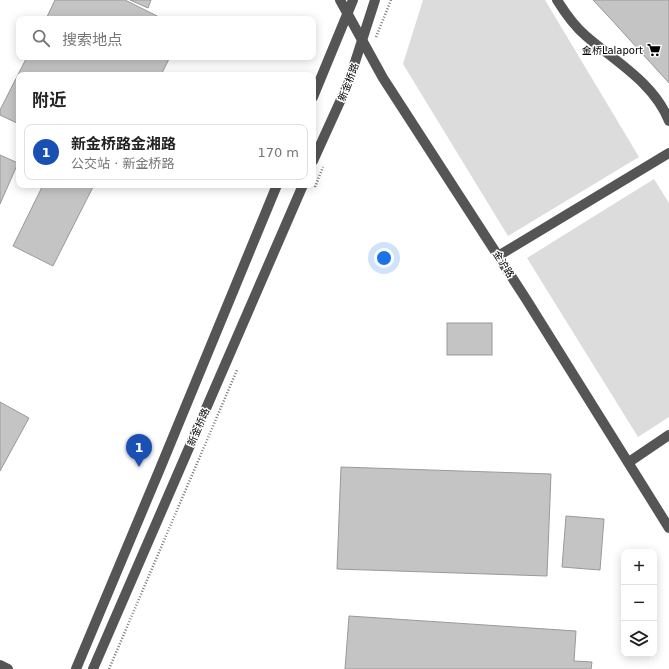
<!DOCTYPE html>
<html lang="zh">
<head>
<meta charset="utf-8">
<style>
  body { margin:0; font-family:"DejaVu Sans","Noto Sans SC",sans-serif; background:#f6f6f6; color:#222 }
  .controls { position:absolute; right:12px; bottom:12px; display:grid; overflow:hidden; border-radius:8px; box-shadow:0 2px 10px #0003 }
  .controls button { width:36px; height:36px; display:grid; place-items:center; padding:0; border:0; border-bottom:1px solid #e0e0e0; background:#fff; color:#222; font:20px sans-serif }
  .you { position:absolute; left:384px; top:258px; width:14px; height:14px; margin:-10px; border:3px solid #fff; border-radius:50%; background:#1a73e8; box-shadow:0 0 0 6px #1a73e833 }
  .badge { display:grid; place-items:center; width:26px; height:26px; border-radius:50%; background:#1a73e8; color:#fff; font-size:13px; font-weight:700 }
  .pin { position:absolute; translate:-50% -33px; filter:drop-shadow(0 1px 2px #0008) }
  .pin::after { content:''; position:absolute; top:21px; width:14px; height:12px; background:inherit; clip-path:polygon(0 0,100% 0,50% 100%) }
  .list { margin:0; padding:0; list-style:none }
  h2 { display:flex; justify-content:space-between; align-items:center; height:52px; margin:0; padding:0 16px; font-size:17px }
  h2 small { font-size:13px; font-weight:400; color:#767676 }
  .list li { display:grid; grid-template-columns:26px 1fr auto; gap:12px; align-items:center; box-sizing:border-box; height:56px; margin:0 8px 8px; padding:0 8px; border:1px solid #e0e0e0; border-radius:8px }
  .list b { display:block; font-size:15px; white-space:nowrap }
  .list p { margin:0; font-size:13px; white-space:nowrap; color:#767676 }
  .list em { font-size:13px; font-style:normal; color:#767676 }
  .icon { flex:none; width:22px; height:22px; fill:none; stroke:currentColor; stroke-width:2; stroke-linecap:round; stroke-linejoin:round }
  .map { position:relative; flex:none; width:669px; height:669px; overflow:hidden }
  .search { position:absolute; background:#fff; box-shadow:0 2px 10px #0003; left:16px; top:16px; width:300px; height:44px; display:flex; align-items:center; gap:10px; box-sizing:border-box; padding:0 14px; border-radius:8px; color:#767676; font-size:15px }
  .panel { position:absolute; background:#fff; box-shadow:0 2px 10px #0003; left:16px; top:72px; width:300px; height:116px; border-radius:8px }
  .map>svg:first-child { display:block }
</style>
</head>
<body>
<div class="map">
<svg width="669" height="669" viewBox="0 0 669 669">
  <rect width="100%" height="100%" fill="#fff"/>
  <g fill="#dcdcdc">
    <polygon points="423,0 545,0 639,157 508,236 403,64"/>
    <polygon points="654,179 669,203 669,417 638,437 527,258"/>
  </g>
  <g fill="#c4c4c4" stroke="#999">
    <polygon points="55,0 125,0 163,19 46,19"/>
    <polygon points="130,0 151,0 148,8"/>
    <polygon points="593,0 669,0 669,83 609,17"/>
    <polygon points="27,57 170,57 161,75 19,75 19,124 0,115 0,110"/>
    <polygon points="0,155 18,163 0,204"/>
    <polygon points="43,185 94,185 53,266 13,246"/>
    <rect x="447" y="323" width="45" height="32"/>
    <polygon points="0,402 29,418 0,471"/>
    <polygon points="341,467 551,474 547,576 337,569"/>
    <polygon points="566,516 604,519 600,570 562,567"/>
    <polygon points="349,616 576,631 574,661 592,662 591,669 345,669"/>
  </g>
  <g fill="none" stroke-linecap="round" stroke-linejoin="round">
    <g stroke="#777" stroke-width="2.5" stroke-dasharray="1 2" stroke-linecap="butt">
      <polyline points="376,37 391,0"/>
      <polyline points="315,187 323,167"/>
      <polyline points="109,669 237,370"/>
    </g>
    <g stroke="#555" stroke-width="10">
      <polyline points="340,0 383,78 526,299 669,528"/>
      <path d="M557,0C565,13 574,26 586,36C616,62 654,83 669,121"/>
      <polyline points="313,97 353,0"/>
      <polyline points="313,161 348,84 375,0"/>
      <polyline points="498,256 669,153"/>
      <polyline points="629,462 669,435"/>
      <polyline points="0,665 8,669"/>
      <polyline points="76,669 159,471 277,185"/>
      <polyline points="93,669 303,185"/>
    </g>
  </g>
  <defs>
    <g id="supermarket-bare" transform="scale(1.08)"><path d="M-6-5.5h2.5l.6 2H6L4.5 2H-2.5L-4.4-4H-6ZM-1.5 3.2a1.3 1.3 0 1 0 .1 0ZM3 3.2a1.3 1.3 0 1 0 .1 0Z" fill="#000" stroke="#fff" stroke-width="2.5" paint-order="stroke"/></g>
  </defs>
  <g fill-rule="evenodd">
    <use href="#supermarket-bare" x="654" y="50"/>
  </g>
  <g text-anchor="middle" stroke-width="3" stroke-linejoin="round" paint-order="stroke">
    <g font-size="10" fill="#000" stroke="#fff" text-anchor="end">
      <text x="643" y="54">金桥Lalaport</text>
    </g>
    <g font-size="10" fill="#000" stroke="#fff">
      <text transform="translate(348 82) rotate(-69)" y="4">新金桥路</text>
      <text transform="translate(504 264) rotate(57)" y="4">金沪路</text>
      <text transform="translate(198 427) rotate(-67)" y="4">新金桥路</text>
    </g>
  </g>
</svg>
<div class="controls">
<button>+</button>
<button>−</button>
<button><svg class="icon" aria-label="layers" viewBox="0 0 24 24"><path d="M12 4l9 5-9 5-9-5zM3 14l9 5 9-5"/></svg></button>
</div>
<div class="you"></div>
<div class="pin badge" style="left:139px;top:467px;background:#1a4fb4">1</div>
<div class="search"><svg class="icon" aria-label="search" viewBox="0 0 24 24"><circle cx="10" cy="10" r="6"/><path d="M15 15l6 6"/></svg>搜索地点</div>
<section class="panel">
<h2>附近<small></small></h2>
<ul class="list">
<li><span class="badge" style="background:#1a4fb4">1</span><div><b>新金桥路金湘路</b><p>公交站 · 新金桥路</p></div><em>170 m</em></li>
</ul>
</section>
</div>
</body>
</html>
